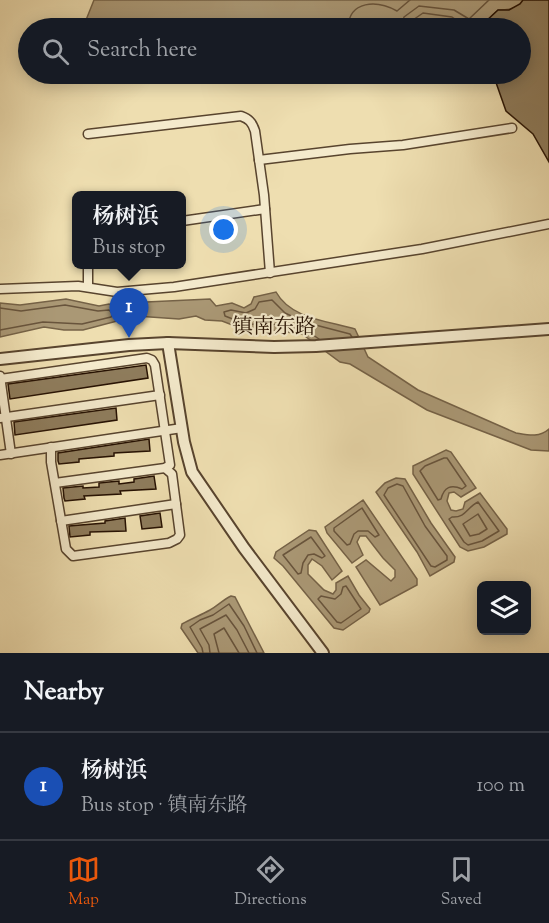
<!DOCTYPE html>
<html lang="en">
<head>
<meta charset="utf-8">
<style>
  body { margin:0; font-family:"Sorts Mill Goudy","Noto Serif SC",serif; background:#242831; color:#f1f3f6 }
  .controls { position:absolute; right:18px; bottom:18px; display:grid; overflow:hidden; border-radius:9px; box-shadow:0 3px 15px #0003 }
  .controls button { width:54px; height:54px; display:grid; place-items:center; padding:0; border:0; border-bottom:2px solid #363941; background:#171b24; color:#f1f3f6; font:30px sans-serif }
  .you { position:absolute; left:224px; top:230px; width:21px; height:21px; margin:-15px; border:4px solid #fff; border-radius:50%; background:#1a73e8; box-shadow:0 0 0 9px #1a73e833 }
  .badge { display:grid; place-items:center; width:39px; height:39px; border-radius:50%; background:#ea580c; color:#fff; font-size:20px; font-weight:700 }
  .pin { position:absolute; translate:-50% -50px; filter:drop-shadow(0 2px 3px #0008) }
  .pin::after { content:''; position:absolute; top:32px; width:21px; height:18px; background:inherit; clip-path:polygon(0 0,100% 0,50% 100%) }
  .popup { position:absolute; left:72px; top:191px; width:114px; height:78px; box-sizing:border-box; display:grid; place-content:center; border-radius:9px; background:#171b24; filter:drop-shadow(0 2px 4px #0005); font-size:20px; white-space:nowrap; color:#9ea1a6 }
  .popup b { font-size:22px; color:#f1f3f6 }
  .popup::after { content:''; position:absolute; left:50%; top:100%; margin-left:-12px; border:12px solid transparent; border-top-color:#171b24 }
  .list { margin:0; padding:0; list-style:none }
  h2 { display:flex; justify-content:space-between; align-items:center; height:78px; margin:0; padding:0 24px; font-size:26px }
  h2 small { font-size:20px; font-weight:400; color:#9ea1a6 }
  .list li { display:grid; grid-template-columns:39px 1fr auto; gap:18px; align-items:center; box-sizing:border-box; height:108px; padding:0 24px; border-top:2px solid #363941 }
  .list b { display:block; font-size:22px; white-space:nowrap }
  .list p { margin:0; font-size:20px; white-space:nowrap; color:#9ea1a6 }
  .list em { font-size:20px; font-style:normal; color:#9ea1a6 }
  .icon { flex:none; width:33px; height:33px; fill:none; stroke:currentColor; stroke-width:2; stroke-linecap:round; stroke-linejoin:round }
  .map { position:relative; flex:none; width:549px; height:653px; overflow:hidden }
  .search { position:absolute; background:#171b24; box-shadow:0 3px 15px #0003; left:18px; right:18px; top:18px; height:66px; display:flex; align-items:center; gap:15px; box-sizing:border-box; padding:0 21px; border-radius:33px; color:#9ea1a6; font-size:22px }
  .sheet { height:186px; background:#171b24 }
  nav { display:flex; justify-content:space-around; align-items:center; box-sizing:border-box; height:84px; border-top:2px solid #363941; background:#171b24; font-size:16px; color:#9ea1a6 }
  nav a { display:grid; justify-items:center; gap:3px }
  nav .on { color:#ea580c }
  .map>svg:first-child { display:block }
</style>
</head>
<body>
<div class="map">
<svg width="549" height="653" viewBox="0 0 549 653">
  <rect width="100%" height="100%" fill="#eedeb0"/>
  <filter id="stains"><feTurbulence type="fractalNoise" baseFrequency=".00333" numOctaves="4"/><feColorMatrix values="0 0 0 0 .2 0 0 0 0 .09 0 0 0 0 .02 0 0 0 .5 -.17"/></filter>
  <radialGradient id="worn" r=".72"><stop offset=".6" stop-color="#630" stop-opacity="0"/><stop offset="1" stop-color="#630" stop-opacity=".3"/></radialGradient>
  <g fill="#aa9875" stroke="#756247" stroke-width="1.5">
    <path d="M94,0H523C517,9 508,10 498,10L484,23V28H460L451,23L423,19L411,28H392L374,25L364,28H321L298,26L281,27L279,28H87L86,20Z"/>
    <path d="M284,74H391C357,84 318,79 284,74Z"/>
    <path d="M276,292C291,319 328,321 355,329L368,357L418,390L516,433C528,435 539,438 549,429V451L531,450L427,410L350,364L340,362L302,334L262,329L248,331L222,321L205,320L196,316L179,319L136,316L83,330H64L44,327L0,337V303L20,305L66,299L99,306L109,304L117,307L146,302L210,299L216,306L232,303L244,308L251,304L254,297Z"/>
    <polygon points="446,450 451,452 476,488 461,497 454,492 449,493 447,501 451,510 456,511 463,509 465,502 480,493 507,529 507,534 484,547 468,551 460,547 413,474 413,466"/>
    <polygon points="396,478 405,479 431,523 455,557 454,562 430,576 417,552 376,492 385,483"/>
    <polygon points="363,500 417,579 417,585 380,605 356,567 366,560 391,581 395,577 395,570 383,558 366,536 360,536 357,542 363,555 352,563 327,533 325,527"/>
    <polygon points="309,530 316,531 342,571 332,580 322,566 312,559 308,565 308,574 324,590 333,594 336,590 336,583 348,576 359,595 370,609 369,612 343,630 334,628 283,566 274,558 276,552"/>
    <path d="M231,596L235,597L264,653H198L181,628L182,624C191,619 201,615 210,610C217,606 223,600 231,596Z"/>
  </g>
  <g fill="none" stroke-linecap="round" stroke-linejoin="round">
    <g stroke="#68543c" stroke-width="1.5">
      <path d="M348,28C349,0 377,0 397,11L410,0"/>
      <polyline points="401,28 404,17 419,6 454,10 469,19 489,0"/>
      <polyline points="408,28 410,22 423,13 452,17 461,23 462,28"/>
      <polyline points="0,308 21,311 65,305 98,311 109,310 113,314 111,317 82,324 43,322 0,330"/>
      <polyline points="319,339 303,328 262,323 248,325 225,316 224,312 231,310 246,313 255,309 259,302 272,300 285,313 304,322 350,334 352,337"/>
      <path d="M444,458H447L466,486L462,489C451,484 444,487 441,499L438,500L420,471L425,466Z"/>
      <polygon points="397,484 403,486 425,526 447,556 447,560 435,567 431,566 384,495 388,488"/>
      <path d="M478,502L499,531L482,541L468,545L464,542L449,519L452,517C466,518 467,507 478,502Z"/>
      <polygon points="362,508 379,535 375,537 368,531 358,531 354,534 350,544 347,545 334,531 334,528"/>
      <polygon points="478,514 487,529 479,534 470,536 463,524"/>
      <polygon points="311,537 325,556 322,558 314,554 308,555 303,563 301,573 298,574 283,555"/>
      <polygon points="346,586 361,609 341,623 337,622 318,599 321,596 335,599 341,594 343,587"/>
      <polyline points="203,653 202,648 190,627 200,620 213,615 229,604 244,626 257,653"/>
      <polyline points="210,653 209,645 200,629 226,615 237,630 249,653"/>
      <polyline points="219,653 214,634 224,628 239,653"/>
    </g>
  </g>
  <g fill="#8e7c5c" stroke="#261102" stroke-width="1.5">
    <polygon points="523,0 549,0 549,162 533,134 506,111 493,74 520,74 520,28 484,28 484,23 498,10 509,10 520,4"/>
    <polygon points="146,365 148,378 10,399 8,384"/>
    <polygon points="116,408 117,420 15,435 14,422"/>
    <polygon points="149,439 150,451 114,453 114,456 79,459 79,462 59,464 58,461 58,453"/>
    <polygon points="154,476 156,489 120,491 121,494 84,496 85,499 65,501 64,498 63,488 83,486 83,488 99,487 99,483 119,481 119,484 134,482 134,479"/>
    <polygon points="160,513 162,527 142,529 140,516"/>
    <polygon points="125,518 126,531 90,532 90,535 70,537 69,526 105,523 105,521"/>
  </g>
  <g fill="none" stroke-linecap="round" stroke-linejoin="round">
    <g stroke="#58442e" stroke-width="11">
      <g id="minor">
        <path d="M88,134L241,116C249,119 252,122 255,131L264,195L270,273"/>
        <polyline points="259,160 350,149 403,145 512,128"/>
        <polyline points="182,221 265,209"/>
        <polyline points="88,264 88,287"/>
        <polyline points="0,289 78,286 117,292 174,287 422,249 549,224"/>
        <polyline points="0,376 11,454"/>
        <polyline points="0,379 147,358 152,360 155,365 170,465 165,468 55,483"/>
        <polyline points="0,418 160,395"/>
        <polyline points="51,447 51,462 66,549 73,556 169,543 177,539 180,535 172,474 165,468"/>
        <polyline points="0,455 182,428"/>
        <polyline points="61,521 176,504"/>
      </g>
    </g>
    <g stroke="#58442e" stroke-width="14">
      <g id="tertiary">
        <polyline points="168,343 184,442 192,472 244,548 323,653"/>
        <polyline points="0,359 129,345 168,343 274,347 316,346 549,329"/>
      </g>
    </g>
    <use href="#minor" stroke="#f4eacc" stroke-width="8"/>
    <use href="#tertiary" stroke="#f4eacc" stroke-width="10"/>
  </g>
  <g text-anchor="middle" stroke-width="4.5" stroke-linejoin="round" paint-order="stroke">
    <g font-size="21" fill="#261102" stroke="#f4eacc">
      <text x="274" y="333">镇南东路</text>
    </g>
  </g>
  <rect width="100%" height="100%" filter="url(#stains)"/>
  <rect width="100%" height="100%" fill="url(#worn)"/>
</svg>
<div class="controls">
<button><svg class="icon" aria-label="layers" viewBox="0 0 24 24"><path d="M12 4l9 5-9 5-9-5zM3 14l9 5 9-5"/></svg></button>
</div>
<div class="you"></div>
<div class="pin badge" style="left:129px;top:338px;background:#1a4fb4">1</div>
<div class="popup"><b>杨树浜</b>Bus stop</div>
<div class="search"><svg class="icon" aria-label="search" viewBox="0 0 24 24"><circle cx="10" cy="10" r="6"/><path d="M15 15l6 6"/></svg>Search here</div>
</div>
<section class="sheet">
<h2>Nearby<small></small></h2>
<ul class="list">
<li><span class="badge" style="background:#1a4fb4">1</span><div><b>杨树浜</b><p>Bus stop · 镇南东路</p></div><em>100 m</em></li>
</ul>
</section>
<nav>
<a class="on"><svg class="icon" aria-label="map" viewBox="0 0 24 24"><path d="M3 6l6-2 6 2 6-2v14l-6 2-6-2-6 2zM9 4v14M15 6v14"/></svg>Map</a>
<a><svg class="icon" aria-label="directions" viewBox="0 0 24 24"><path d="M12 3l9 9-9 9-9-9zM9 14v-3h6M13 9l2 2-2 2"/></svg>Directions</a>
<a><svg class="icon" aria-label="saved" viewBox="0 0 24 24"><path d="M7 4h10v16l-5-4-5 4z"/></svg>Saved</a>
</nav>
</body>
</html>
